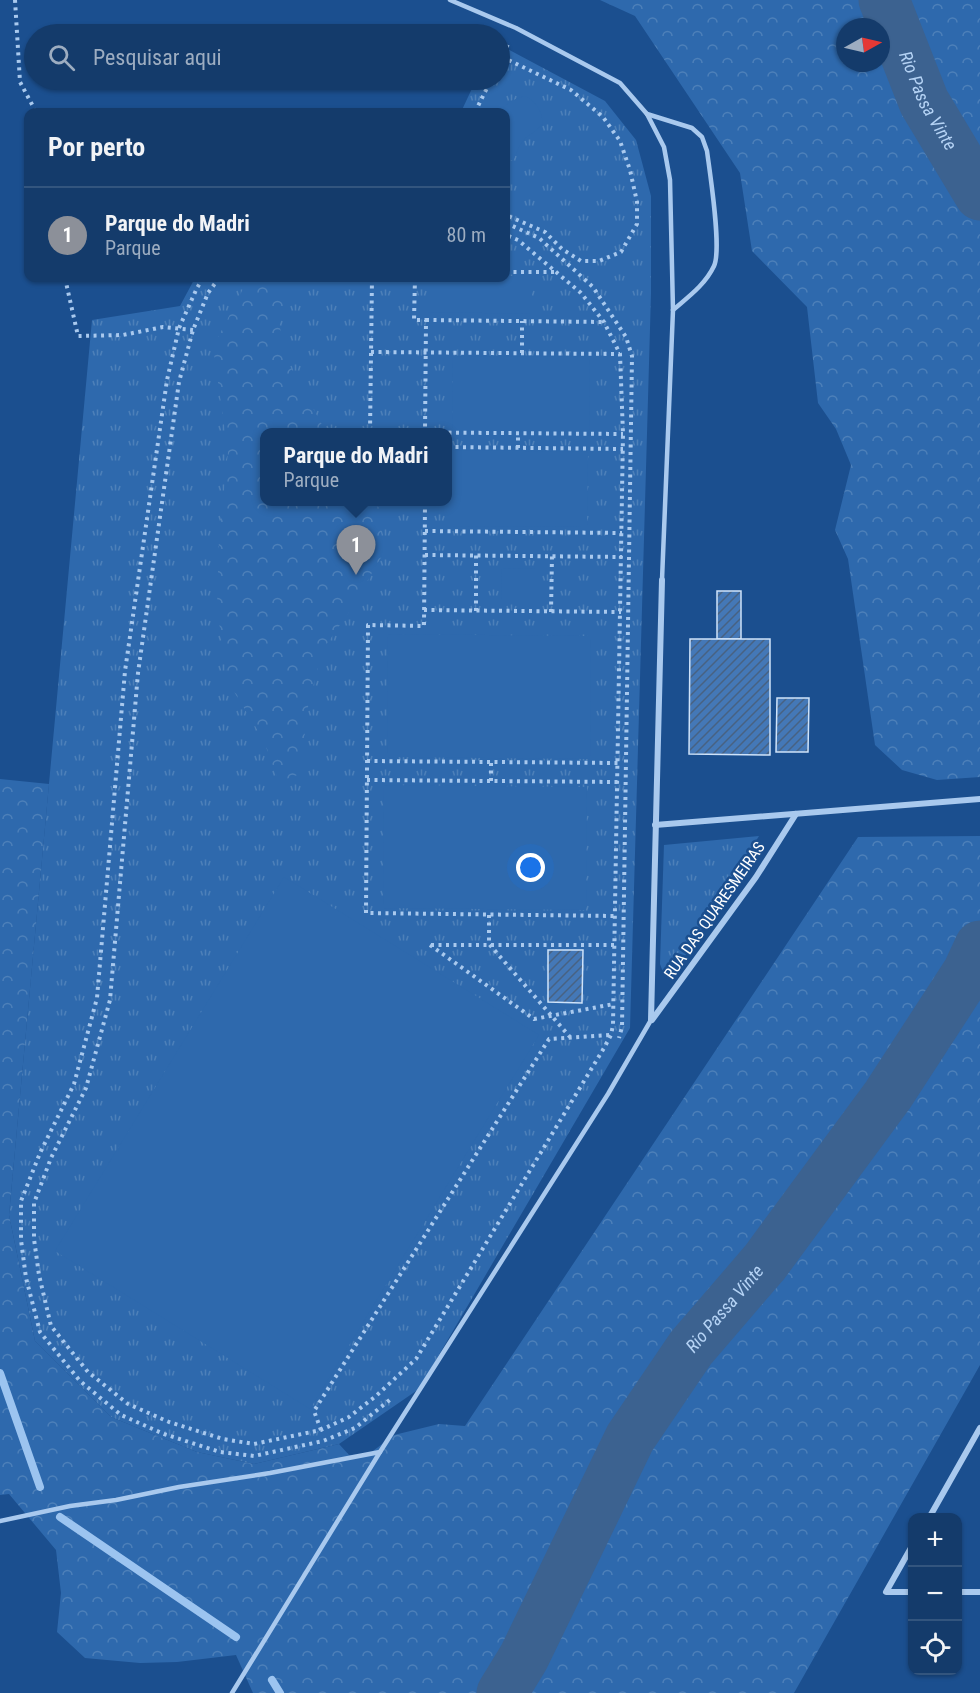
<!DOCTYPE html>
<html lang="pt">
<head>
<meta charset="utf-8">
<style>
  body { margin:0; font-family:"Roboto Condensed",sans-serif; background:#214673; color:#f1f3f6 }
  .controls { position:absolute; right:18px; bottom:18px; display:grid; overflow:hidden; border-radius:12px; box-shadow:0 2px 4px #0004 }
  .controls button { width:54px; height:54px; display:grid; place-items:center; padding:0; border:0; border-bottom:2px solid #33557e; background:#143b6b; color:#f1f3f6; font:30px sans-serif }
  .compass { position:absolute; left:836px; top:18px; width:54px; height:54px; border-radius:50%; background:#143b6b; box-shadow:0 2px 4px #0004; rotate:82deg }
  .you { position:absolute; left:531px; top:868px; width:21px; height:21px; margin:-15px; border:4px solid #fff; border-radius:50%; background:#1a73e8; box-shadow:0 0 0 9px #1a73e833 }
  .badge { display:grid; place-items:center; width:39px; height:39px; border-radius:50%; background:#8c9099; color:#fff; font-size:20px; font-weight:700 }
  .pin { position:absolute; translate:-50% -50px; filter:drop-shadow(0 2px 3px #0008) }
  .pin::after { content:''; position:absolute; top:32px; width:21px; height:18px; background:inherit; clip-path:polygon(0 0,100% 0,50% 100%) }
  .popup { position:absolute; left:260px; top:428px; width:192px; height:78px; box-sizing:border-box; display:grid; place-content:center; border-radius:12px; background:#143b6b; filter:drop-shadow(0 2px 4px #0005); font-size:20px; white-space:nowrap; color:#9dadc1 }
  .popup b { font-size:22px; color:#f1f3f6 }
  .popup::after { content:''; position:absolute; left:50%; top:100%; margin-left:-12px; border:12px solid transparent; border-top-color:#143b6b }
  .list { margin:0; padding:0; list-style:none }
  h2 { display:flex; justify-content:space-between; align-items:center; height:78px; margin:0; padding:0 24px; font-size:26px }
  h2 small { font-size:20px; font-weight:400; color:#9dadc1 }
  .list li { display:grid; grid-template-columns:39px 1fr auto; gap:18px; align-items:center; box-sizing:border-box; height:96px; padding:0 24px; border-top:2px solid #33557e }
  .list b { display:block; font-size:22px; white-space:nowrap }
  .list p { margin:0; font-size:20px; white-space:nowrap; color:#9dadc1 }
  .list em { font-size:20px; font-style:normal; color:#9dadc1 }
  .icon { flex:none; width:33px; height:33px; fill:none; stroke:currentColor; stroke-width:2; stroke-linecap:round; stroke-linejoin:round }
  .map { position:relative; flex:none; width:980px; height:1693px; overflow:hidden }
  .search { position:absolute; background:#143b6b; box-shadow:0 2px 4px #0004; left:24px; top:24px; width:486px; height:66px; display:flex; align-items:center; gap:15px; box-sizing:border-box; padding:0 21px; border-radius:33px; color:#9dadc1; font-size:22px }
  .panel { position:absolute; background:#143b6b; box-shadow:0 2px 4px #0004; left:24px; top:108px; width:486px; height:174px; border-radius:12px }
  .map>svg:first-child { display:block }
</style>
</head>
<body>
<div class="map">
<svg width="980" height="1693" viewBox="0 0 980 1693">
  <defs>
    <pattern id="grass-tufts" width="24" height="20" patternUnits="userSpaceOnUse" patternTransform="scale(1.5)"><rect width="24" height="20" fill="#2e69ad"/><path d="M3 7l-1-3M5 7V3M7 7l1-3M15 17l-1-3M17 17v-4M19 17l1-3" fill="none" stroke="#4d80b9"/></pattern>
    <pattern id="forest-crowns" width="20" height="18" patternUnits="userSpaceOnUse" patternTransform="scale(1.5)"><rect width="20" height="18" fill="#2e69ad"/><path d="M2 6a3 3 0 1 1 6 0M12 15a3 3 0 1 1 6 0" fill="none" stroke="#4d80b9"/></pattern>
    <pattern id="building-hatch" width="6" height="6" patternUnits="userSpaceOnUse" patternTransform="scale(1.5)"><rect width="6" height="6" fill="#4478b7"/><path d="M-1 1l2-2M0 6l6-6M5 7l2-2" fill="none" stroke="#486282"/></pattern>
  </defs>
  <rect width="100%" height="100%" fill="#1b4f8f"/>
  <g fill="url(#grass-tufts)" fill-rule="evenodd">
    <path d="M500,45L605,101L636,140L651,196V293L630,1028L419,1389L339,1444L254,1464L197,1452L111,1417L35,1341L9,1215L92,320L180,306L195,278H506V112H461L476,80H500ZM264,432H448V502H264Z"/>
    <polygon points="759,836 682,961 670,973 663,972 660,964 664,845"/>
  </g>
  <g fill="url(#forest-crowns)" fill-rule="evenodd">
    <path d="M600,0H980V777L937,780L902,770L875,745L848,559L835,530L851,465L836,429L818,403L807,307L752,251L740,173L635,16ZM845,27H881V63H845Z"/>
    <polygon points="255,278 283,278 287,295 279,323 287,361 326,432 264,432 264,502 374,502 379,508 383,554 351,609 322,651 308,707 300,774 279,782 263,739 228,682 217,609 219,538 228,452 213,347 243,289"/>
    <polygon points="0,779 49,784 9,1215 35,1341 111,1417 197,1452 254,1464 339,1444 349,1455 369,1454 394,1435 439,1424 465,1426 858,837 980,836 980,1365 794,1693 253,1693 236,1655 177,1662 140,1663 85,1658 57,1632 61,1593 56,1550 9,1494 0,1495"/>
  </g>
  <g fill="#2e69ad">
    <path d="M525,96C537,102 541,110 543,123C536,133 528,134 523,141C518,146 517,154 513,160H506V112H501C505,103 514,99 525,96Z"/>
    <polygon points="506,276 532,276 532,314 427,312 427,278 506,278"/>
    <polygon points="453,356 590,357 589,432 452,431"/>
    <polygon points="450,450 588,452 587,527 450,526"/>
    <polygon points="502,568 536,569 536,600 501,600"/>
    <polygon points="388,634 591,636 590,759 387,757"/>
    <polygon points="384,785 587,787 586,910 383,908"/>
    <polygon points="284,877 539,1035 310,1409 55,1251"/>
  </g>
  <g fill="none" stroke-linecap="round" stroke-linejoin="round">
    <g stroke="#9cc4f0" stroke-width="8">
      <polyline points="0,1373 40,1487"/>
      <polyline points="60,1517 236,1637"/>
      <polyline points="272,1680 280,1693"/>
    </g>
    <g stroke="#3c6290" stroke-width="51">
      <path id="s1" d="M884,0L924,102L980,195"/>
      <path id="s2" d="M502,1693L524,1657L630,1438L691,1348L765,1262L888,1095L968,972L980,946"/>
    </g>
  </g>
  <g fill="url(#building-hatch)" stroke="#cfe3fa" stroke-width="1.5">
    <rect x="717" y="591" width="24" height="48"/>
    <polygon points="690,639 770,639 770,755 689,754"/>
    <polygon points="777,698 809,698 808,752 776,752"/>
    <polygon points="548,950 583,950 582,1003 548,1002"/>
  </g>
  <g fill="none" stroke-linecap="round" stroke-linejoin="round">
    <g stroke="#a9c9ee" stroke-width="4" stroke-dasharray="3 4.5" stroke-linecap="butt">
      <polyline points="15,0 20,82 36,112"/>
      <polyline points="502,57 571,90 603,117 620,141 630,170 637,202 637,224 621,252 599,261 581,261 562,249 545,232 506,215"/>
      <polyline points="500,61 509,42"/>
      <polyline points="475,112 491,80"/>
      <polyline points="506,223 539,238 593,287 626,337 632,356 622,1027 619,1038"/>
      <polyline points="506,272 556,272"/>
      <polyline points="65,278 78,336 123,335 163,327 193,330"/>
      <polyline points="203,278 197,288 179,328 167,380 125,671 97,998 74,1084 40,1153 21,1201 21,1240 26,1278 40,1332 80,1381 121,1415 164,1434 220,1452 254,1456 323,1441 355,1428 392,1398"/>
      <polyline points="219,278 208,293 193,330 179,382 138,673 110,1000 86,1088 51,1158 34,1203 34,1239 39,1275 51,1326 88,1372 128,1404 169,1422 223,1439 254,1444 321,1430 349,1417 376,1396 416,1359 604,1048 611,1035 613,1025 623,434 620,354 604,322 581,293 518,240 506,235"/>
      <polyline points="372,278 370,432 623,434"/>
      <polyline points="415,278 414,320 426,320 425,432"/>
      <polyline points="426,320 603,322"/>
      <polyline points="371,352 620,354"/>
      <polyline points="522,353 522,321"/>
      <polyline points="448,447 623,449"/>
      <polyline points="518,448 518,433"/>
      <polyline points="425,502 424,626 368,625 366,913 615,916"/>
      <polyline points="425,531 622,533"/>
      <polyline points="425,555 622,557"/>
      <polyline points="424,610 621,612"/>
      <polyline points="476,611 476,555"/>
      <polyline points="551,612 552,556"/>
      <polyline points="367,761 618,763"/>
      <polyline points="367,780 618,782"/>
      <polyline points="491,781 491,762"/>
      <polyline points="489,915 489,944 570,1037"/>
      <polyline points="430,945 534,1019 614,1004"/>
      <polyline points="431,945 615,945"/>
      <polyline points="321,1430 314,1411 549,1039 610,1035"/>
    </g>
    <g stroke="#a9c9ee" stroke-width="4.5">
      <polyline points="450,0 516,28 620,83 647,114 664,147 670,180 673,310 662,580"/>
      <path d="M647,114L692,128L702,137L707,151C710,174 722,249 714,266C705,285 688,297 673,310"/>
      <polyline points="0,1521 70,1506 116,1500 179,1487 270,1473 380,1452"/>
      <polyline points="232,1693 380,1452 608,1094 651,1020"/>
    </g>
    <g stroke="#a9c9ee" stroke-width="6">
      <polyline points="655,825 980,799"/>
      <polyline points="651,1020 662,580"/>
      <polyline points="652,1020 756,877 796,814"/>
      <polyline points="929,1518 980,1428"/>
      <polyline points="912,1546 886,1592 912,1592"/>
      <polyline points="958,1592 980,1592"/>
    </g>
  </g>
  <g text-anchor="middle" stroke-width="5" stroke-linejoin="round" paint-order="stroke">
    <g font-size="16" fill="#fff" stroke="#1b4f8f">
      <text transform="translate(714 910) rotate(-55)" y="6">RUA DAS QUARESMEIRAS</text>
    </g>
    <g font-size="18" font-style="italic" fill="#b5d3f5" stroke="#1b4f8f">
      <text dy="6" stroke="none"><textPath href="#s1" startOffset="110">Rio Passa Vinte</textPath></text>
      <text dy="6" stroke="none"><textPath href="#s2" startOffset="446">Rio Passa Vinte</textPath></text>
    </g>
  </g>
</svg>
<div class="controls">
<button>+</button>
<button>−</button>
<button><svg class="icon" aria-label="locate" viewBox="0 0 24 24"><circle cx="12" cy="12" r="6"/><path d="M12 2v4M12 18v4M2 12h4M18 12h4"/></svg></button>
</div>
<svg class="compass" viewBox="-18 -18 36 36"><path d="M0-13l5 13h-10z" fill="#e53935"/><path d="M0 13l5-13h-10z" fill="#9dadc1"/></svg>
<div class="you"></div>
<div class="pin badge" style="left:356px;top:575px">1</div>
<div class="popup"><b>Parque do Madri</b>Parque</div>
<div class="search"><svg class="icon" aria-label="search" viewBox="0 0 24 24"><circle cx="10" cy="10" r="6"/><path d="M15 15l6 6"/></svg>Pesquisar aqui</div>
<section class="panel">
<h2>Por perto<small></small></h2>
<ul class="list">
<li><span class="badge">1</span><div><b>Parque do Madri</b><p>Parque</p></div><em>80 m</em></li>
</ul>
</section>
</div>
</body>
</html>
